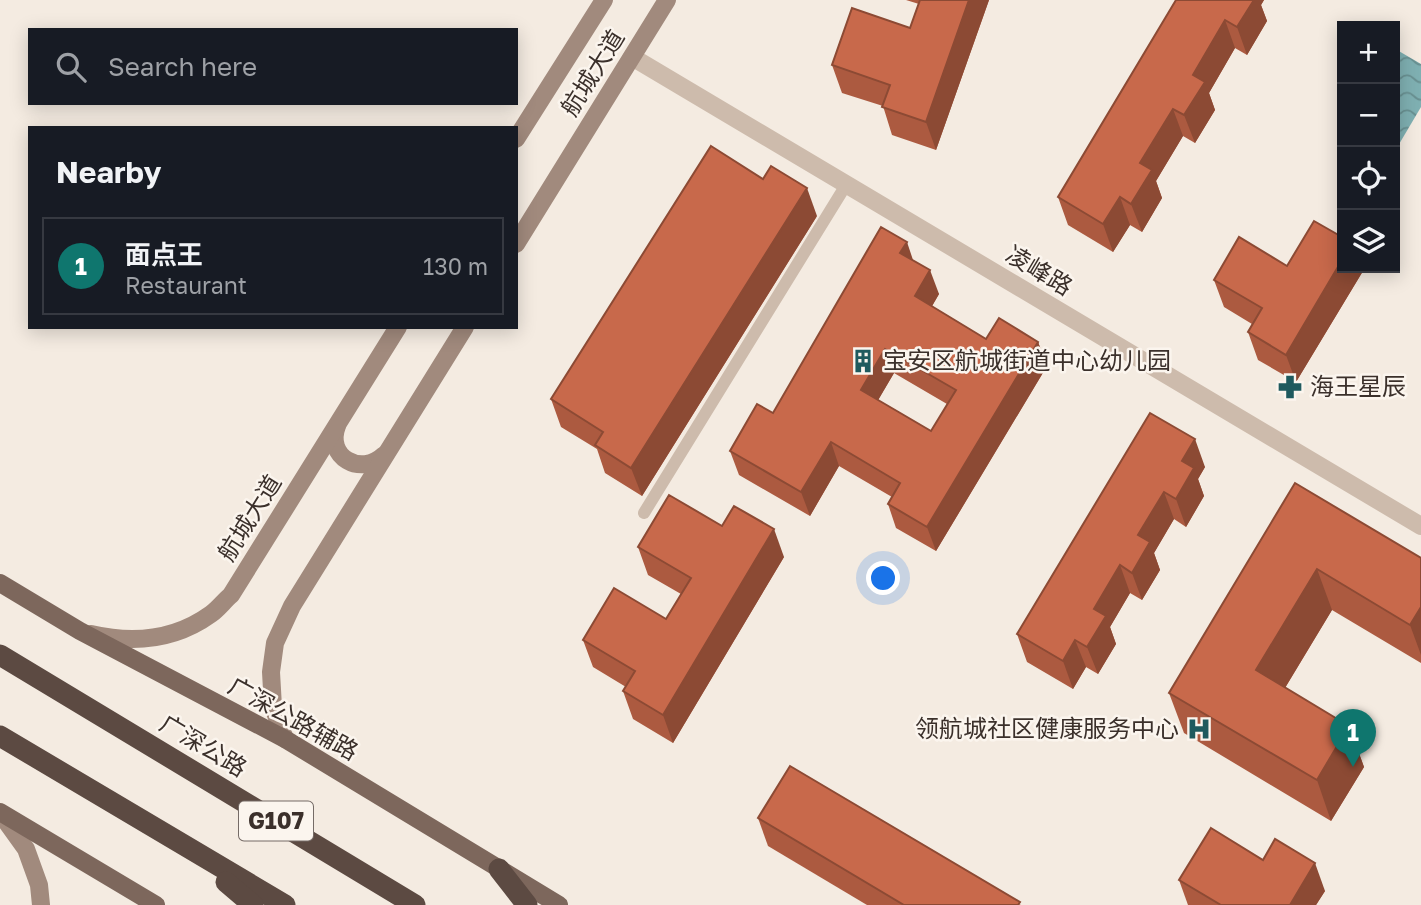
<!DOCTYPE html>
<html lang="en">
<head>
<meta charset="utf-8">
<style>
  body { margin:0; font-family:"Golos Text","Noto Sans SC",sans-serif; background:#242831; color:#f1f3f6 }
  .controls { position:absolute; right:21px; top:21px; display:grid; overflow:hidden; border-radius:0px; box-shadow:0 4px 18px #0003 }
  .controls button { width:63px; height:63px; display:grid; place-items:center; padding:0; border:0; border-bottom:2px solid #363941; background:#171b24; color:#f1f3f6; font:35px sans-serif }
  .you { position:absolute; left:884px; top:579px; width:24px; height:24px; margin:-18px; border:5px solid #fff; border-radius:50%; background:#1a73e8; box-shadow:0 0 0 10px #1a73e833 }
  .badge { display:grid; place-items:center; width:46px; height:46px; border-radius:50%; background:#0f766e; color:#fff; font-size:23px; font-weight:700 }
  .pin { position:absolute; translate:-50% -58px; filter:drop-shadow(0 2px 4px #0008) }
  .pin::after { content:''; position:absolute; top:37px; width:24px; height:21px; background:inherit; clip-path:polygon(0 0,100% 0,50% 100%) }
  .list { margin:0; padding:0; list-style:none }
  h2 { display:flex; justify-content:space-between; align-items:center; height:91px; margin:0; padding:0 28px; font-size:30px }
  h2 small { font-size:23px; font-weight:400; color:#9ea1a6 }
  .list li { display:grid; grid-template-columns:46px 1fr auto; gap:21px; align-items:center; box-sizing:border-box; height:98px; margin:0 14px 14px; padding:0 14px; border:2px solid #363941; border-radius:0px }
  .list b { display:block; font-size:26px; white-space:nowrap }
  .list p { margin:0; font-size:23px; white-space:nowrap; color:#9ea1a6 }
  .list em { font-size:23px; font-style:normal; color:#9ea1a6 }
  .icon { flex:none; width:38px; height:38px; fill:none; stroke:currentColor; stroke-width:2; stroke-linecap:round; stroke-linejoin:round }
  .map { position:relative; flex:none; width:1421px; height:905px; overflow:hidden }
  .search { position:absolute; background:#171b24; box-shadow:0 4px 18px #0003; left:28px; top:28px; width:490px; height:77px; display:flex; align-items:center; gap:18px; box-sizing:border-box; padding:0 24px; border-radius:0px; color:#9ea1a6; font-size:26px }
  .panel { position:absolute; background:#171b24; box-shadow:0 4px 18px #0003; left:28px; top:126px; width:490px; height:203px; border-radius:0px }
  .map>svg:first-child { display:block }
</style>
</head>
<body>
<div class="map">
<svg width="1421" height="905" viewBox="0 0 1421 905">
  <defs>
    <pattern id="water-waves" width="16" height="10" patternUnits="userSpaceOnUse" patternTransform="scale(1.75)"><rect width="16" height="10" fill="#7fb0b2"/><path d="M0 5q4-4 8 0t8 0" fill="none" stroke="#699091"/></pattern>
  </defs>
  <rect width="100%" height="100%" fill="#f4ebe1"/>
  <polygon fill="url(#water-waves)" points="1397,50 1421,64 1421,107 1395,151 1395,54"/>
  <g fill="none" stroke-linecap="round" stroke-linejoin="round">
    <polyline stroke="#cdbbac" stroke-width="12" points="644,513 846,185"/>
    <polyline stroke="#cdbbac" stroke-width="18" points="632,57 1421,526"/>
    <g stroke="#a18a7d" stroke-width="18">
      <polyline points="516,139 604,0"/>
      <polyline points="516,244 667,0"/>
      <path d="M337,426C325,457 361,477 384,455"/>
      <path d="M91,634C134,644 175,640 211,614C218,609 224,601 231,595L398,327"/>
      <polyline points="285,739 273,707 271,672 275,643 292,606 465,327"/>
      <polyline points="0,813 26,849 39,885 41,905"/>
    </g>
    <g stroke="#7d675c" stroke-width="18">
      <polyline points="0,583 80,631 285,739 559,905"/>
      <polyline points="0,812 156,905"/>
    </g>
    <g stroke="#5c4a42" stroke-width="21">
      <polyline points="0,655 415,905"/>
      <polyline points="0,736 285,905"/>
      <polyline points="499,869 527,905"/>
      <polyline points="226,882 253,905"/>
    </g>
  </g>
  <g fill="#ac5a40" fill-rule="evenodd">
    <polygon points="906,0 989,0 936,150 892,135 883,106 842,93 832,65 910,28 919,4"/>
    <polygon points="1176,0 1264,0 1261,5 1267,21 1247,55 1235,48 1209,93 1215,110 1195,143 1183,136 1156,181 1162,198 1142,232 1130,225 1113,252 1068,225 1058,197"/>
    <polygon points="817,216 642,496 605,473 597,449 561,427 551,399"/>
    <path d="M913,260L939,294L932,306L986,339L1038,342L1047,366L936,551L896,528L888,504L892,497L839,466L810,516L739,475L730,451L773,413ZM894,373L947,404L931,431L878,400Z"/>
    <polygon points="1287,266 1361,268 1363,271 1296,382 1258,360 1248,332 1252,324 1224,307 1214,280"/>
    <polygon points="1150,413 1205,467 1198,479 1204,496 1186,527 1174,519 1154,553 1160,570 1142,600 1130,593 1110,627 1116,644 1098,674 1086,667 1073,689 1027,662 1017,634"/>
    <polygon points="1295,483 1421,558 1421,663 1332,610 1285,688 1349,726 1364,767 1331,821 1184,733 1169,693"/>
    <polygon points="722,526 784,557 673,743 633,719 623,691 626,687 593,667 583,640 666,619 681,594 648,575 638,547"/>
    <polygon points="758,818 1021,905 867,905 768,846"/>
    <polygon points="1263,860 1325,891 1316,905 1188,905 1179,880"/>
  </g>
  <g fill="#8c4a34">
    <polygon points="969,0 989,0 936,150 926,122"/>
    <polygon points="1250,0 1264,0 1261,5 1267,21 1247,55 1237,27"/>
    <polygon points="1225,20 1235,48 1209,93 1215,110 1195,143 1184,115 1193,75"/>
    <polygon points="1173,109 1183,136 1156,181 1162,198 1142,232 1131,204 1140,163"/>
    <polygon points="807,188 817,216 642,496 631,468"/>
    <polygon points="1120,197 1130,225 1113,252 1103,224"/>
    <polygon points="907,242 915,266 900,253"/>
    <polygon points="1342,260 1342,268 1361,268 1363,271 1296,382 1286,355"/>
    <polygon points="930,270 939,294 924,320 915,296"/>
    <polygon points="1038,342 1047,366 936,551 927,527"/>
    <polygon points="885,349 894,373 870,414 861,390"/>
    <polygon points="1195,439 1205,467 1198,479 1204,496 1186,527 1176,499 1182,461"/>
    <polygon points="831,442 839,466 810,516 801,492"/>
    <polygon points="1164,492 1174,519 1154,553 1160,570 1142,600 1132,573 1138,535"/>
    <polygon points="774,529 784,557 673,743 663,715"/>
    <polygon points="1120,565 1130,593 1110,627 1116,644 1098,674 1087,647 1094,609"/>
    <polygon points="1317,569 1332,610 1271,711 1256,670"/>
    <polygon points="1421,607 1421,655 1410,625"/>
    <polygon points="1075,640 1086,667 1073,689 1063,661"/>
    <polygon points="1349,726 1364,767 1331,821 1317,780"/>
    <polygon points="1315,863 1325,891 1316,905 1290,905"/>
  </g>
  <g fill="#c8694b" stroke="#8c4a34" stroke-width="2" fill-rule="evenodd">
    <polygon points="920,0 969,0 926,122 882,107 890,85 832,65 852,8 910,28"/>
    <polygon points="1176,0 1254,0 1237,27 1225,20 1193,75 1205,82 1184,115 1173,109 1140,163 1152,170 1131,204 1120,197 1103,224 1058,197"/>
    <polygon points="711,146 763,179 771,166 807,188 631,468 595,445 603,432 551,399"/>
    <polygon points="1314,221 1342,237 1342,260 1286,355 1248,332 1262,308 1214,280 1239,237 1287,266"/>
    <path d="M881,227L907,242L900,253L930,270L915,296L986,339L999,318L1038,342L927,527L888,504L900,483L831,442L801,492L730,451L757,404L773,413ZM885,349L956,390L931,431L861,390Z"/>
    <polygon points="1150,413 1195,439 1182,461 1194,468 1176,499 1164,492 1138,535 1150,542 1132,573 1120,565 1094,609 1106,616 1087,647 1075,640 1063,661 1017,634"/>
    <polygon points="1295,483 1421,558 1421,607 1410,625 1317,569 1256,670 1349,726 1317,780 1169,693"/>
    <polygon points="669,495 722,526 734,506 774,529 663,715 623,691 635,671 583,640 614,588 666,619 691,578 638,547"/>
    <polygon points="790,766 1020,902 1018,905 904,905 758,818"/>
    <polygon points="1211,828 1263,860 1275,839 1315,863 1290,905 1221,905 1179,880"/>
  </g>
  <defs>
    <g id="building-bare" transform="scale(1.89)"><path d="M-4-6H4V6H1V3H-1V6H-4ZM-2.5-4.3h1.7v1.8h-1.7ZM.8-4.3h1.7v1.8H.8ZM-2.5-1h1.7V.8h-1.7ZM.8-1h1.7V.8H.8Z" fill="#1f5a5e" stroke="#fbf5ee" stroke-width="2.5" paint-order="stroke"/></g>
    <g id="pharmacy-bare" transform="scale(1.89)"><path d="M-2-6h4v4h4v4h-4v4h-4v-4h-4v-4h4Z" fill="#1f5a5e" stroke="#fbf5ee" stroke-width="2.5" paint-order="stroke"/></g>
    <g id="hospital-bare" transform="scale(1.89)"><path d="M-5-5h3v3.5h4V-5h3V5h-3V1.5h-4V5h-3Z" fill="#1f5a5e" stroke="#fbf5ee" stroke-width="2.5" paint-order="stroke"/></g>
  </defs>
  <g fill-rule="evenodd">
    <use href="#building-bare" x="863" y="361"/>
    <use href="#pharmacy-bare" x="1290" y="387"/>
    <use href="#hospital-bare" x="1199" y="729"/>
  </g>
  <g text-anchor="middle" stroke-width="5" stroke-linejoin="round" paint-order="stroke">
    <rect fill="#fbf5ee" stroke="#756b66" stroke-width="2" x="239" y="801.5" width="74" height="39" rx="5"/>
    <g font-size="23" font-weight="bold" fill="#3b302b">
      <text x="276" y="829">G107</text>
    </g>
    <g font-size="24" fill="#3b302b" stroke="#fbf5ee">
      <text transform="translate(593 73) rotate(-58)" y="8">航城大道</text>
      <text transform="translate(1039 271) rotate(31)" y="8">凌峰路</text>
      <text transform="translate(250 518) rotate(-58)" y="8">航城大道</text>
      <text transform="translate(293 719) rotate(29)" y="8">广深公路辅路</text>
      <text transform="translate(203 746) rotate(31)" y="8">广深公路</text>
    </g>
    <g font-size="24" fill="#3b302b" stroke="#fbf5ee" text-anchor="start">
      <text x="883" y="369">宝安区航城街道中心幼儿园</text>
      <text x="1310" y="395">海王星辰</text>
      <text x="1179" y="737" text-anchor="end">领航城社区健康服务中心</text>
    </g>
  </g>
</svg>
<div class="controls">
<button>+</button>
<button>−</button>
<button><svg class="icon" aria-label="locate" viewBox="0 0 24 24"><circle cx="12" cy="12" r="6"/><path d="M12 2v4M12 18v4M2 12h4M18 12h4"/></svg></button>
<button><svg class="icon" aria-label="layers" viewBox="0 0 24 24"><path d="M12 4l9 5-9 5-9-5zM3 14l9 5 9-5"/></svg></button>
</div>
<div class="you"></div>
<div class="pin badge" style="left:1353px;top:767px">1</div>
<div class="search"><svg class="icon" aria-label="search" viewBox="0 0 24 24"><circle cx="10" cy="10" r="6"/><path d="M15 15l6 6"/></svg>Search here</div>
<section class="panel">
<h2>Nearby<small></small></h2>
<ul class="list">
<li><span class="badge">1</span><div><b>面点王</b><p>Restaurant</p></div><em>130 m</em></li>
</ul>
</section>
</div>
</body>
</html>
